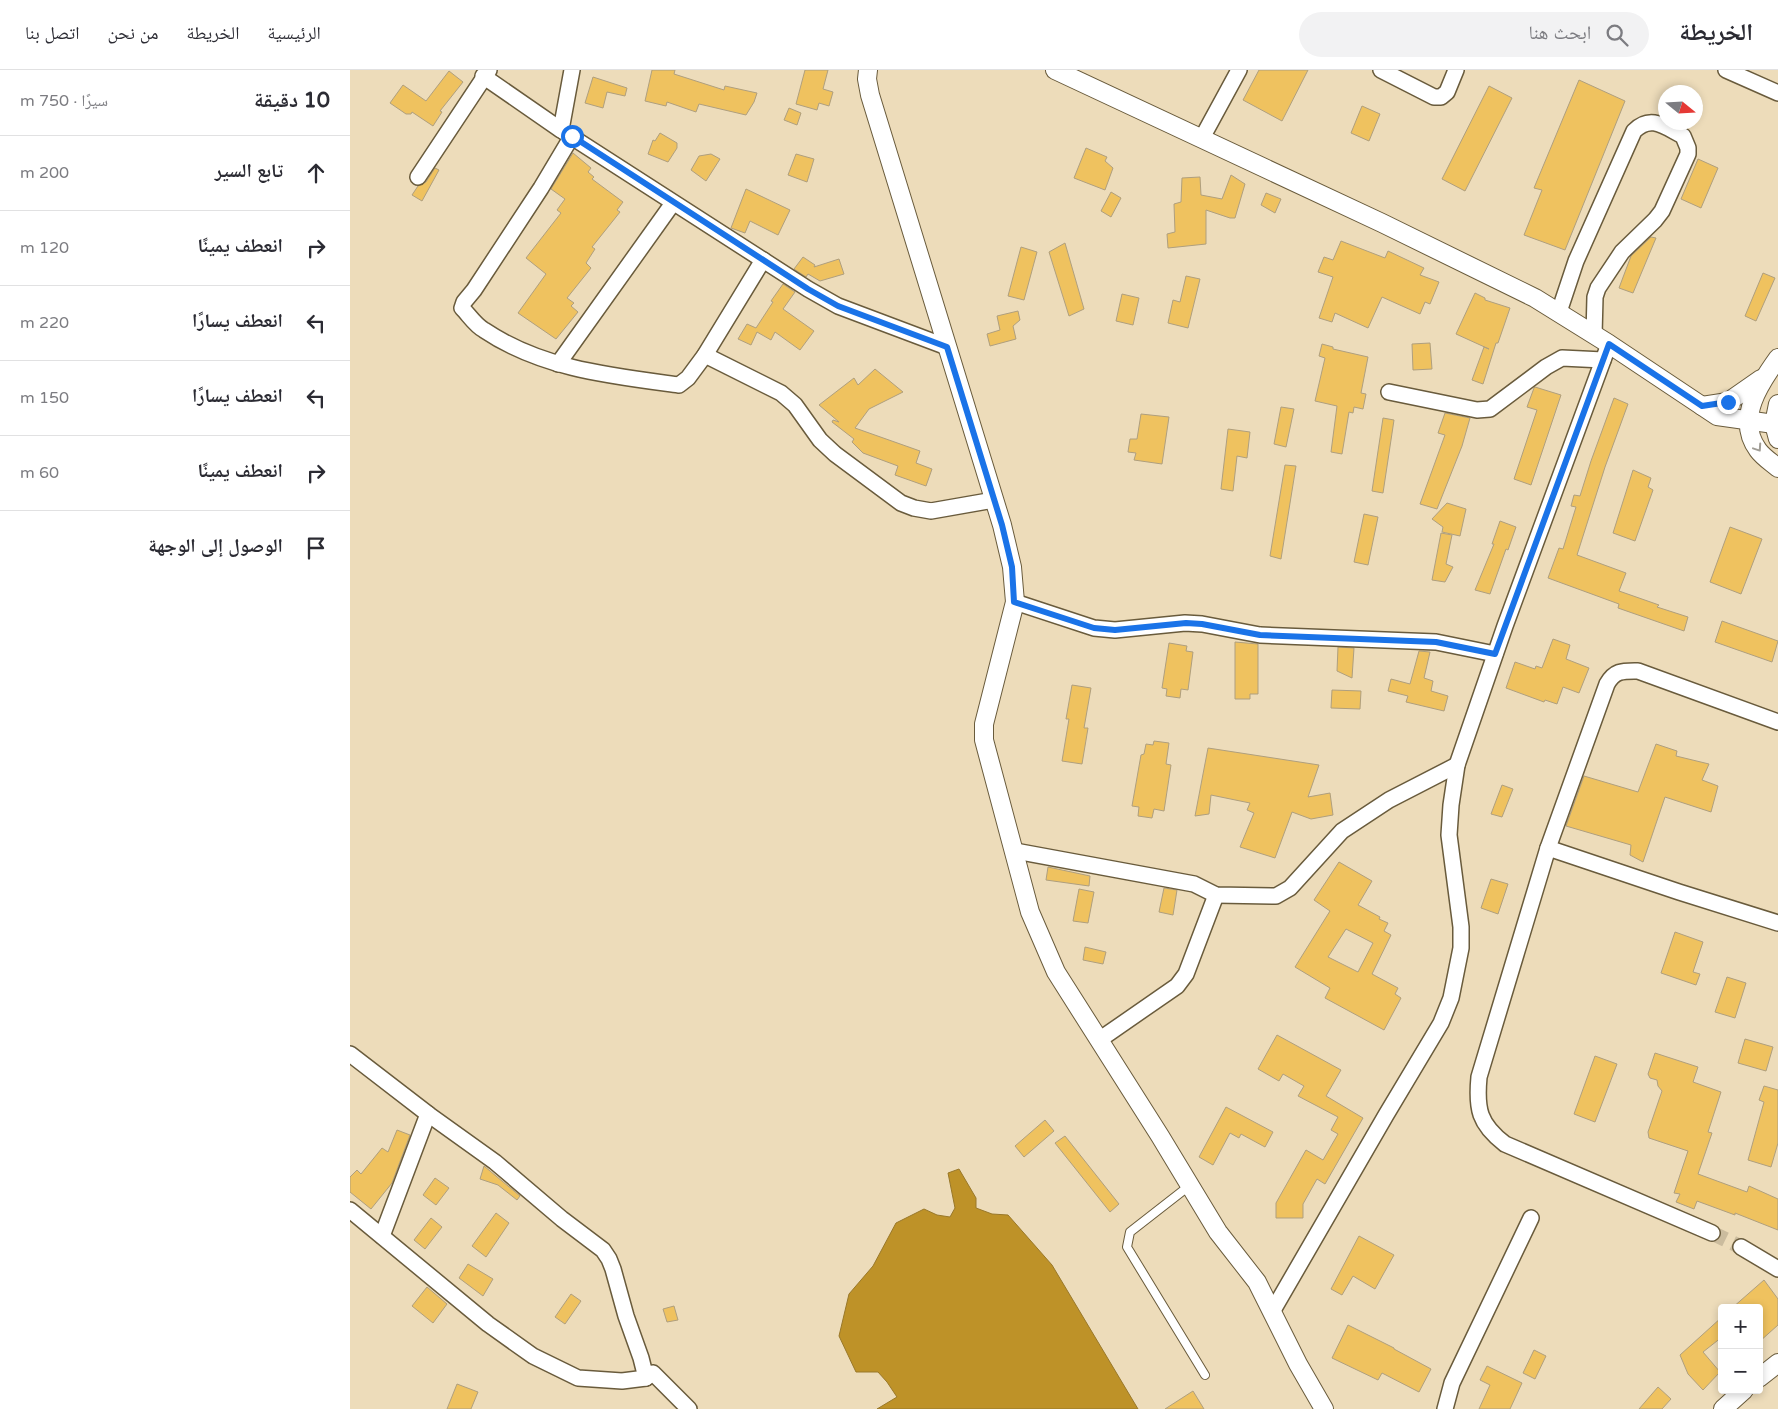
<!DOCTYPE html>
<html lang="ar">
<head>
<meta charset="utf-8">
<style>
  body { margin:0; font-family:"Varela Round","Noto Naskh Arabic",sans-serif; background:#f2f2f3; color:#2b2b33; direction:rtl }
  .controls { position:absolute; right:15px; bottom:15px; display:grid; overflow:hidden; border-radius:5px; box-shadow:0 2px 8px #0003 }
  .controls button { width:45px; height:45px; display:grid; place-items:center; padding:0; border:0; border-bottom:1px solid #e1e1e2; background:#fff; color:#2b2b33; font:25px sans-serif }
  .compass { position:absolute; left:1308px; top:15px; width:45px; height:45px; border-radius:50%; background:#fff; box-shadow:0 2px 8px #0003; rotate:108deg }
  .stop { position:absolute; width:15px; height:15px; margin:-11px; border:4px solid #1a73e8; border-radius:50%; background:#fff }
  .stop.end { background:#1a73e8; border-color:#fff; box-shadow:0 1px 5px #0008 }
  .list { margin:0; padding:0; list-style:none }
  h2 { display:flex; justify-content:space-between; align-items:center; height:65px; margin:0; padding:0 20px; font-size:21px }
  h2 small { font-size:16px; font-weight:400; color:#7c7c81 }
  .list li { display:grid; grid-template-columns:32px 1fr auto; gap:15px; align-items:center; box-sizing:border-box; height:75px; padding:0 20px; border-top:1px solid #e1e1e2 }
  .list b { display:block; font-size:19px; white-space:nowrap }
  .list em { font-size:16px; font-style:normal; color:#7c7c81 }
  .icon { flex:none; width:28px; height:28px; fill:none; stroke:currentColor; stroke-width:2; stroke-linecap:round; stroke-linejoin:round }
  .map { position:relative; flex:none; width:1428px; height:1339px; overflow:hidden; direction:ltr }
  header { display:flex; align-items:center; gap:30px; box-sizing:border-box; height:70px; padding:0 25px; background:#fff; border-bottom:1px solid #e1e1e2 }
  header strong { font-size:24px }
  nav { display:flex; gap:28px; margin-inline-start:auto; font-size:18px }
  .search { width:350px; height:45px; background:#f2f2f3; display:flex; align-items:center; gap:12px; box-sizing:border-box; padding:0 18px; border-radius:28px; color:#7c7c81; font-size:19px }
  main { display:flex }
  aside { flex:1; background:#fff }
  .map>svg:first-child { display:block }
</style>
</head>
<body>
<header>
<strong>الخريطة</strong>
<div class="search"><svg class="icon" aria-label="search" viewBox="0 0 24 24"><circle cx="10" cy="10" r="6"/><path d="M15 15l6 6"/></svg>ابحث هنا</div>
<nav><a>الرئيسية</a><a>الخريطة</a><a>من نحن</a><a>اتصل بنا</a></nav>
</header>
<main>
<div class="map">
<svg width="1428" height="1339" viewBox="0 0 1428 1339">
  <rect width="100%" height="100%" fill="#eddcba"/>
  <polygon fill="#be9228" stroke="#99782a" points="609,1099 626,1128 626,1138 642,1144 658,1145 702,1195 788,1339 527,1339 547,1327 537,1312 528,1302 506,1302 489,1266 499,1224 523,1196 546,1153 574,1139 587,1145 600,1147 605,1138 598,1103"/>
  <g fill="#efc25f" stroke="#af9f7e" fill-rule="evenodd">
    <polygon points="302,0 325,0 324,4 374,20 375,16 407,23 404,32 396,45 349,34 346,42 317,32 316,36 295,31"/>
    <polygon points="455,0 478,0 473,19 483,22 479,36 469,33 467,40 446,34"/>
    <polygon points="909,0 958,0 932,51 893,30"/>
    <polygon points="99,1 113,12 90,41 92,42 83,56 62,42 61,44 56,44 40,33 53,15 76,31"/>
    <polygon points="243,7 277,18 275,26 257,22 253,38 235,33"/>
    <polygon points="1229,10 1275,31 1215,180 1174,165 1192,120 1184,118"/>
    <polygon points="1139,16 1162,28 1115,121 1092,109"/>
    <polygon points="1012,36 1030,44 1019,71 1001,63"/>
    <polygon points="439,38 451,43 447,55 434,50"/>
    <polygon points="310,63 327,73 327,78 318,92 298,84 303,70 305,71"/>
    <polygon points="736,78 757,87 755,91 763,98 755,120 724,108"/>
    <polygon points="223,83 241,98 238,102 244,107 242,109 273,132 267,140 270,142 242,177 245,179 236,193 241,198 217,228 224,233 221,236 228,242 206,269 168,243 196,204 176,188 211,143 207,140 215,129 201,119"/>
    <polygon points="361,84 370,89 356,111 341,100 349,86"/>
    <polygon points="446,84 464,89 457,112 438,105"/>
    <polygon points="1348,89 1368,98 1351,138 1331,129"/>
    <polygon points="85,98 89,100 72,131 62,125 68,116 76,112"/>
    <polygon points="881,105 895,114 885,148 880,148 856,140 856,174 818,178 817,164 825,162 824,134 831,132 832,108 850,107 851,125 872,129"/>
    <polygon points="396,119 440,140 428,165 400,151 395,163 381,158"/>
    <polygon points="761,122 771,128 761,147 751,141"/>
    <polygon points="916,123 931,129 925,143 911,135"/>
    <polygon points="1301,167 1306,168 1283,223 1269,218 1281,186"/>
    <polygon points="991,171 1035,188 1038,181 1074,198 1070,205 1089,212 1080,234 1075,232 1070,244 1032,227 1018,258 985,243 982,252 969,248 983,207 968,202 974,187 983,190"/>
    <polygon points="715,173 734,239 719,246 699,182"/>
    <polygon points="671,177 687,182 674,230 658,226"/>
    <polygon points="453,187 465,195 464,197 489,189 494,204 470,211 458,204 456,207 444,199"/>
    <polygon points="1413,203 1425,208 1406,251 1395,246"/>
    <polygon points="836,206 850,209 838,258 818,253 823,230 830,232"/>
    <polygon points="433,214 445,222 433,239 464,261 450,280 425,262 421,270 407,262 401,275 388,269 397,254 406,258 423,232 421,231"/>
    <polygon points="1125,223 1135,228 1135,230 1160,238 1148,273 1146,273 1133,314 1122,310 1134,277 1139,279 1106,264"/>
    <polygon points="772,224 789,228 783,255 766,251"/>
    <polygon points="668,241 670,250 663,256 666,269 640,276 637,264 650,260 647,246"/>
    <polygon points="1080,273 1082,299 1063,300 1062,274"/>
    <polygon points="972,274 983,277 983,279 1018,287 1011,323 1016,324 1013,339 1004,337 1003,343 999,342 992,384 981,382 987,336 965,331 975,288 969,286"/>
    <polygon points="525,299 553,322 519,339 505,358 570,381 566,393 582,399 576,416 545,405 548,396 513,383 502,372 504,369 482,352 483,350 489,352 469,335 504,308 508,315"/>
    <polygon points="1185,317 1211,325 1181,415 1164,409 1187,340 1177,337 1184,318"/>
    <polygon points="1264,328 1278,334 1255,397 1227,485 1276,503 1269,521 1309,535 1307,537 1338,547 1334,561 1268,538 1269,534 1198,508 1209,478 1213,479 1226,437 1221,436 1224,425 1230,426 1241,391"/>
    <polygon points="931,337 944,339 936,377 924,374"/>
    <polygon points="1095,343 1120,348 1112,376 1087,439 1070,434 1095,365 1088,363"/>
    <polygon points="791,344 819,347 812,394 784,390 786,383 778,382 780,369 787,369"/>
    <polygon points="1033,348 1044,350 1033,423 1022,421"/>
    <polygon points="878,359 900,362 897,388 887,386 883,421 871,419"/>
    <polygon points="935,395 946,396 931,489 920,486"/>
    <polygon points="1283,400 1301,408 1298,417 1303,420 1285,471 1263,463"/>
    <polygon points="1097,433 1116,439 1110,466 1092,462 1093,457 1082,449"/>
    <polygon points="1014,444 1028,447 1018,495 1004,492"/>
    <polygon points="1150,451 1166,457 1158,480 1156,479 1140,524 1125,520 1144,474 1142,474"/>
    <polygon points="1380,457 1412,469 1391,524 1360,512"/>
    <polygon points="1091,463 1102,465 1096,494 1103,497 1095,512 1082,510"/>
    <polygon points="1372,551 1428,571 1422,592 1365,572"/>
    <polygon points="1203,569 1220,575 1216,589 1239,598 1229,623 1213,617 1207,634 1195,630 1194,632 1156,618 1165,592 1185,599 1186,596 1192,598"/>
    <polygon points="885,572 908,574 908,624 900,624 900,629 885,629"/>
    <polygon points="819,573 837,576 836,581 843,582 838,620 831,619 830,628 816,626 817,619 812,618"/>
    <polygon points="988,577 1004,578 1002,608 987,601"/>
    <polygon points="1069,581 1080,582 1074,608 1083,611 1081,621 1098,626 1094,641 1056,632 1058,626 1038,621 1041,609 1060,614"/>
    <polygon points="722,615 741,618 734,658 738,658 732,694 712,691 719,649 716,649"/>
    <polygon points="982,620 1011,621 1010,639 981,638"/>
    <polygon points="804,671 819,673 816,694 821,695 814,741 804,739 802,748 788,746 789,737 782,736 791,685 794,684 796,674 803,675"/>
    <polygon points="1306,674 1327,681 1326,686 1359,694 1352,710 1368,716 1361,742 1315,727 1293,792 1280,785 1281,775 1216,756 1234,706 1288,722"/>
    <polygon points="858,678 969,695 958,727 980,723 983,745 961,749 942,742 925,788 890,777 904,743 897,740 900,733 861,725 859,744 845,746"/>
    <polygon points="1152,715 1163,719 1152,747 1141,744"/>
    <path d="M989,792L1022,811L1008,835L1030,847L1029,849L1038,853L1034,861L1041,865L1022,904L1048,918L1045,924L1051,928L1034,960L975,928L980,918L945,897L980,841L964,830ZM996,859L1023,873L1008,902L978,887Z"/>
    <polygon points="698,797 740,806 739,816 696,810"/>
    <polygon points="1141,809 1158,814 1148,844 1131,838"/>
    <polygon points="814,818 827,820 823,845 809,842"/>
    <polygon points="729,819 744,822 738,853 723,851"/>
    <polygon points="1325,862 1353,872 1343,902 1350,904 1346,915 1311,903"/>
    <polygon points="735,877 756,882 753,894 733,890"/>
    <polygon points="1377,907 1396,913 1385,948 1365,942"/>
    <polygon points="927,965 991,1000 976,1026 1013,1048 975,1114 967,1109 953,1134 953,1148 926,1148 926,1133 956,1080 973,1090 988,1064 981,1060 988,1047 948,1026 954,1016 933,1004 929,1011 908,999"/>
    <polygon points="1395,969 1423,977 1416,1001 1388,993"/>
    <polygon points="1305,983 1348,997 1343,1012 1371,1022 1358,1062 1362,1063 1348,1104 1397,1122 1399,1116 1428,1129 1428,1160 1385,1143 1385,1145 1347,1131 1344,1139 1326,1132 1330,1124 1324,1123 1338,1081 1299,1068 1298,1062 1312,1021 1308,1016 1307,1010 1300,1008 1298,1004"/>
    <polygon points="1245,986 1267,994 1245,1052 1224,1044"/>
    <polygon points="1414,1016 1428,1020 1428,1073 1421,1097 1398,1090 1414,1032 1409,1030"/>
    <polygon points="876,1037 923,1062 915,1077 891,1064 889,1068 880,1063 863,1095 849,1087"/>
    <polygon points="695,1050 704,1061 674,1087 665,1076"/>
    <polygon points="47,1060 60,1065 42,1113 21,1139 0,1122 0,1107 7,1100 11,1104 32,1078 38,1082"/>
    <polygon points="715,1066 769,1134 760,1142 705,1073"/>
    <polygon points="134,1096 170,1126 167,1130 148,1115 130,1109"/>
    <polygon points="85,1108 99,1118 86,1135 73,1125"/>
    <polygon points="146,1143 159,1153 136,1187 122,1176"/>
    <polygon points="81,1148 92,1157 75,1179 64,1170"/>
    <polygon points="1009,1166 1044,1185 1025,1219 1003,1206 992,1225 981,1219"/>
    <polygon points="118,1194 143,1209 133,1226 109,1208"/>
    <polygon points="1414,1210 1428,1229 1428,1255 1409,1272 1409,1238 1382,1238"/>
    <polygon points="77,1217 97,1234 83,1253 62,1236"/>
    <polygon points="221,1224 231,1231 215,1254 205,1247"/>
    <polygon points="324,1236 328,1250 317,1252 313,1239"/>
    <polygon points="1372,1247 1372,1267 1353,1282 1370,1302 1353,1320 1338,1304 1330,1285"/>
    <polygon points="998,1255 1044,1278 1044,1279 1081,1299 1069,1322 1032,1303 1028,1310 982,1288"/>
    <polygon points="1184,1280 1196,1286 1185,1309 1173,1303"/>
    <polygon points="1137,1296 1172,1313 1160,1339 1129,1339 1140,1315 1130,1310"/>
    <polygon points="107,1314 128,1322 121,1339 97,1339"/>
    <polygon points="1308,1317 1321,1329 1312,1339 1289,1339"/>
    <polygon points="843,1321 854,1339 815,1339"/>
  </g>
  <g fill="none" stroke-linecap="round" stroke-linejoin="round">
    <polyline stroke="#cbbc9e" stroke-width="15" stroke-dasharray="15 8" stroke-linecap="butt" points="1362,1163 1391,1177"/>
    <g stroke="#695b3c" stroke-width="10">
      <polyline id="service" points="839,1116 780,1162 777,1177 855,1305"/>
    </g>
    <g stroke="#695b3c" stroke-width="18">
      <g id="minor">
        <polyline points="1031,0 1084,27 1091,27 1097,22 1106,0"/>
        <polyline points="1376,0 1428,23"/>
        <polyline points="133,6 211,60 458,219 488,236 597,277"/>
        <polyline points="211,60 222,0"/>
        <path d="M222,66L191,118L124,220L114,232L112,238C119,245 125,255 134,260C192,299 261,306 329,315L338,308L355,285L413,190"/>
        <polyline points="852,68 889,0"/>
        <polyline points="68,107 139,0"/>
        <path d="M1209,242L1226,191L1284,61C1301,44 1315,57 1333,66L1338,78V84L1312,141L1305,150L1272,182L1248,218L1245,227L1244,265"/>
        <polyline points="355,285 431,323 445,335 470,370 485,384 551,433 564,438 581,441 644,430"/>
        <polyline points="208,294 323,133"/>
        <polyline points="1039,322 1127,340 1140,339 1196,297 1212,288 1253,290"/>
        <polyline points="665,532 744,558 765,560 835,553 852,554 910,565 1086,572 1145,584"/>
        <polyline points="1198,778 1329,822 1428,853"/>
        <polyline points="665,781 844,814 866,825 926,826 940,818 992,761 1039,730 1107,695"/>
        <polyline points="749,970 827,916 836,904 866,825"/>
        <polyline points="0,984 78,1044 145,1092 212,1149 253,1180 259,1189 263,1199 276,1246 291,1288 296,1308 303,1303 339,1339"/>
        <polyline points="0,1140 138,1254 183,1286 228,1308 272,1311 296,1308"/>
        <path d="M1362,1163L1155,1074C1129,1054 1126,1039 1129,1007L1198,778L1257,614C1265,600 1273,601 1288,601L1428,652"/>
        <polyline points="32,1166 78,1044"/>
        <polyline points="1391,1177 1428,1199"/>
        <polyline points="922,1242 1036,1045 1091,953 1101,928 1111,878 1111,857 1099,765 1101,735 1107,695 1155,556 1259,274"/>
        <polyline points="1095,1339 1102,1313 1181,1148"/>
      </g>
    </g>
    <g stroke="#695b3c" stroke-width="20">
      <g id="tertiary">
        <polyline points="518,0 517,9 520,25 652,455 662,497 665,532 634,654 634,670 680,842 706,902 810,1066 868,1162 907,1212 948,1294 974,1339"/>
        <polyline points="705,0 1032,153 1185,228 1259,274 1367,346 1424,354"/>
        <path d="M1428,288C1410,313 1385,349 1408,380C1413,387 1421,392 1428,398"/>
        <polyline points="1428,334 1424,354 1428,369"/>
        <polyline points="1352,336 1378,332 1411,309"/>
        <polyline points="1409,1308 1428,1293"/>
        <polyline points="1373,1339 1394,1320"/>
      </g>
    </g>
    <use href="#service" stroke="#fff" stroke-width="8"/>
    <use href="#minor" stroke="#fff" stroke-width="15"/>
    <use href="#tertiary" stroke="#fff" stroke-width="18"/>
  </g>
  <defs><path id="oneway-chevron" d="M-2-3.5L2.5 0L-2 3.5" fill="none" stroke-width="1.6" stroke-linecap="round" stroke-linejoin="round" transform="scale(1.25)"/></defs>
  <use stroke="#a09d96" href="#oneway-chevron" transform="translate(1408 378) rotate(56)"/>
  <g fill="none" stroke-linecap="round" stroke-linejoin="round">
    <polyline stroke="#1a73e8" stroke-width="6" points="222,66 458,219 488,236 597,277 652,455 662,497 664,532 744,558 765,560 836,553 852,554 910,565 1086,572 1145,584 1259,274 1352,336 1378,332"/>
  </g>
</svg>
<div class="controls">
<button>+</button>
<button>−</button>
</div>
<svg class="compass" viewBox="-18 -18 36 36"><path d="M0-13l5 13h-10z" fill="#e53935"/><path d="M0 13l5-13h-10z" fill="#7c7c81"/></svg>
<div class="stop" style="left:222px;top:66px"></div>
<div class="stop end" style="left:1378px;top:332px"></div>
</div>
<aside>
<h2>10 دقيقة<small>سيرًا · 750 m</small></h2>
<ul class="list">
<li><svg class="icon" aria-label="ahead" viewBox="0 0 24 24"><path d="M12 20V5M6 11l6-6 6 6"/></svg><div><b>تابع السير</b></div><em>200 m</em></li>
<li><svg class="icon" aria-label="right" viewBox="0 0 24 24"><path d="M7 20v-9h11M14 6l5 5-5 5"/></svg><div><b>انعطف يمينًا</b></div><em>120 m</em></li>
<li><svg class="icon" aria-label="left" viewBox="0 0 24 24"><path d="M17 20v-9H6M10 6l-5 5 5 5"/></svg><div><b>انعطف يسارًا</b></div><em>220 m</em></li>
<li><svg class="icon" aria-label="left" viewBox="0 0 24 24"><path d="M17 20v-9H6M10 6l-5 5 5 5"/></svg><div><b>انعطف يسارًا</b></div><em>150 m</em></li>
<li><svg class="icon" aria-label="right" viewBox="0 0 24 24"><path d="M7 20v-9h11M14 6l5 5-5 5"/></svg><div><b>انعطف يمينًا</b></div><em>60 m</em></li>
<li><svg class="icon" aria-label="arrive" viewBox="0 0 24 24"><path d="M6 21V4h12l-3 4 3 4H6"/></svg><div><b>الوصول إلى الوجهة</b></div></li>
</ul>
</aside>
</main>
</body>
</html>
